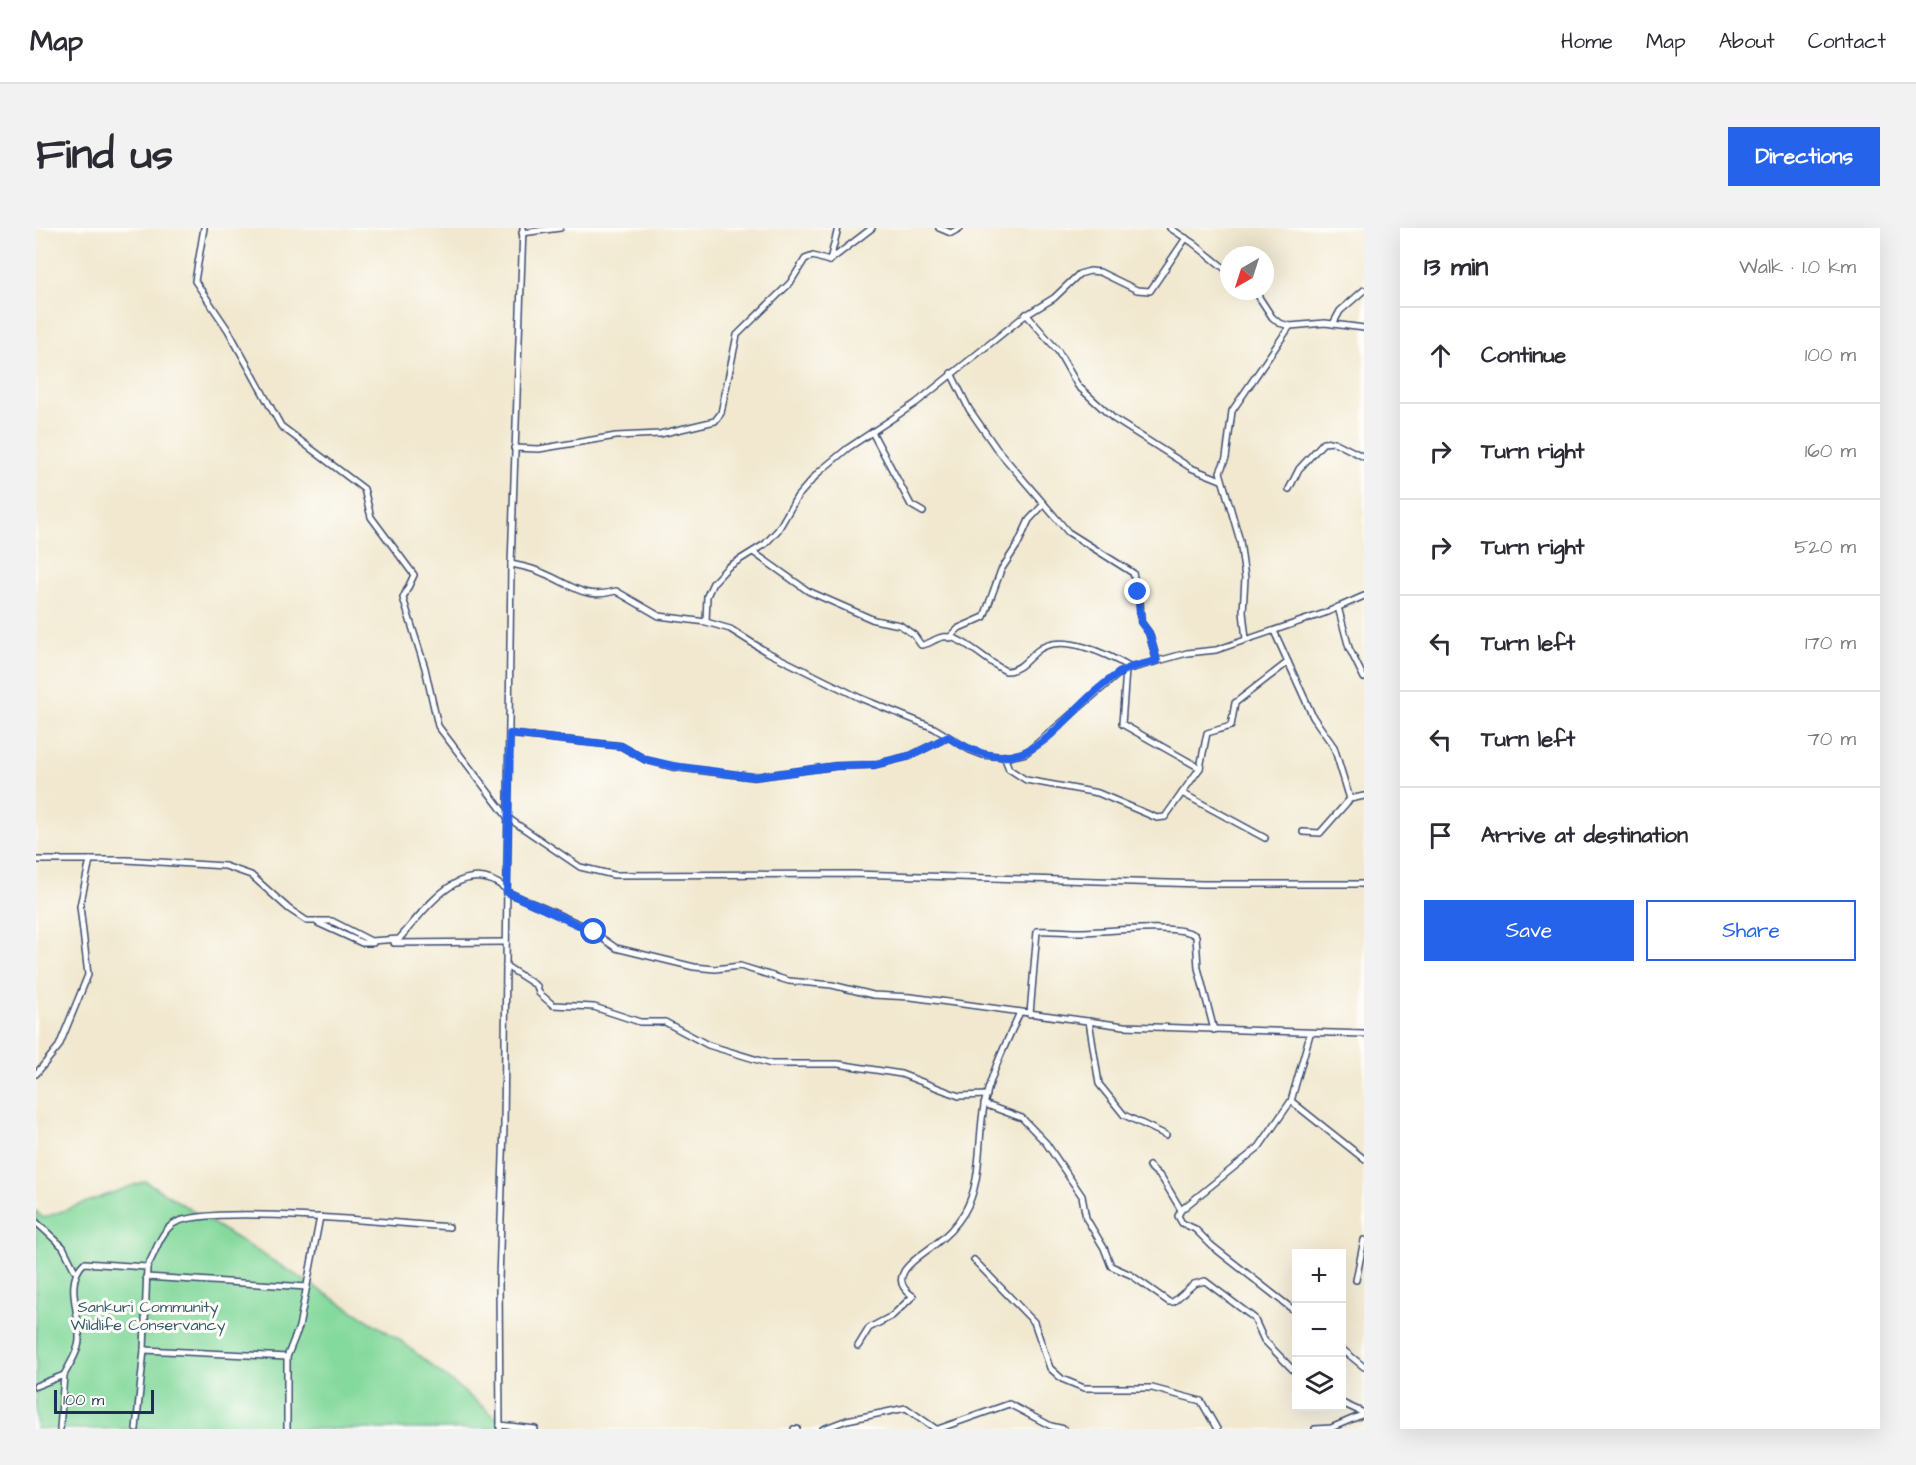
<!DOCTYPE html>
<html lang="en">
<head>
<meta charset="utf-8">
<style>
  body { margin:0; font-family:"Architects Daughter",sans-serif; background:#f2f2f3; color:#2b2b33 }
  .controls { position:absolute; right:18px; bottom:18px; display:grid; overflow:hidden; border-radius:0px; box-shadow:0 6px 24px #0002 }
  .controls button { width:54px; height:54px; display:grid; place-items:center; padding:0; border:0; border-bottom:2px solid #e1e1e2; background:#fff; color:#2b2b33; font:30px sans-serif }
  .compass { position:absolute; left:1184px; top:18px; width:54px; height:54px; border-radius:50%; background:#fff; box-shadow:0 6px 24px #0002; rotate:219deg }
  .scale { position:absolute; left:18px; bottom:15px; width:100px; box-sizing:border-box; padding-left:6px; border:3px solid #1b2f5e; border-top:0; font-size:16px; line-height:21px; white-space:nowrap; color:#1b2f5e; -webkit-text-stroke:4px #fdfcf7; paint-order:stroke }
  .stop { position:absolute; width:18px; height:18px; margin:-14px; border:4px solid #2563eb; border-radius:50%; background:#fff }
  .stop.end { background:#2563eb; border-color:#fff; box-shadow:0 2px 6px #0008 }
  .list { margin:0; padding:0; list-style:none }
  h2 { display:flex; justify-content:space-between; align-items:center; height:78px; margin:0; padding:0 24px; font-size:26px }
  h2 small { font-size:20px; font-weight:400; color:#7c7c81 }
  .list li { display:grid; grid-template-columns:39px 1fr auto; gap:18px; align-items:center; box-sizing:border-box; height:96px; padding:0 24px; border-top:2px solid #e1e1e2 }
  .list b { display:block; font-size:22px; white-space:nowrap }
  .list em { font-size:20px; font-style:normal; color:#7c7c81 }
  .actions { display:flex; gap:12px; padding:18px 24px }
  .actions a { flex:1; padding:14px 0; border:2px solid #2563eb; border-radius:0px; text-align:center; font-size:21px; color:#2563eb }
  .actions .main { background:#2563eb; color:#fff }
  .icon { flex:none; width:33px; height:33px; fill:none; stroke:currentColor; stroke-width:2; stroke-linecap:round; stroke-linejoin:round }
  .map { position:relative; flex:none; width:1328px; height:1201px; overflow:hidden; border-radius:0px }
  header { display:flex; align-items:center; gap:36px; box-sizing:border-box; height:84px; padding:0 30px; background:#fff; border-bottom:2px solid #e1e1e2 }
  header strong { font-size:28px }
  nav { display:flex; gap:33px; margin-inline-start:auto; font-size:21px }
  .intro { display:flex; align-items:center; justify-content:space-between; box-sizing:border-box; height:144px; padding:0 36px }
  h1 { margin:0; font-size:42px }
  .button { padding:15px 27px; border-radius:0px; background:#2563eb; color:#fff; font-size:21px; font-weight:700 }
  main { display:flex; gap:36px; padding:0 36px }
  aside { flex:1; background:#fff; border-radius:0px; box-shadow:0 6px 24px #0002 }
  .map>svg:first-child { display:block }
</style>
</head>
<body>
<header>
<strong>Map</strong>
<nav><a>Home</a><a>Map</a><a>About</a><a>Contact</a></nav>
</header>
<div class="intro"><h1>Find us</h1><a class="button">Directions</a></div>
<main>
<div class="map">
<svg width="1328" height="1201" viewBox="0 0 1328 1201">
  <rect width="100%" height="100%" fill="#fdfcf7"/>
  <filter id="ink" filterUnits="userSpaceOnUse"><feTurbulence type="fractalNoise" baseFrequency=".0167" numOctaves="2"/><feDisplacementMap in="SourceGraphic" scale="12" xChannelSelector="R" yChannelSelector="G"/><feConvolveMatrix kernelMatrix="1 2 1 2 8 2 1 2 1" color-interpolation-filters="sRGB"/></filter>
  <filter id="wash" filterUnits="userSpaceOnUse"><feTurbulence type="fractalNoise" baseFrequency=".008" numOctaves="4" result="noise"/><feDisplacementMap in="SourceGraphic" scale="24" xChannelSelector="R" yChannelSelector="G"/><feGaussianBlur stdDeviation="1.35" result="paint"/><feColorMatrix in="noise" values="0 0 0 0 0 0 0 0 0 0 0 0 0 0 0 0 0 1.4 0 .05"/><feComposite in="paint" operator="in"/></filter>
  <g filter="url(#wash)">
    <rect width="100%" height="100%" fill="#f1e8cf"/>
    <polygon fill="#84d99c" stroke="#50847d" stroke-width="1.5" points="109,953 364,1112 474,1201 0,1201 0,983 7,990"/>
  </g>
  <g filter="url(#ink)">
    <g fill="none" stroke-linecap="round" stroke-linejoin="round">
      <g stroke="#3b4b6f" stroke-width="8">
        <g id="minor">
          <polyline points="168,0 159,53 192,102 245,198 328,261 335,289 378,347 367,370 389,440 402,498 472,590 544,639 578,647 816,646 1167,656 1328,656"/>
          <polyline points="903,0 915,5 924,0"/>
          <polyline points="1134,0 1157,15 1193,44"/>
          <polyline points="486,5 524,0"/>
          <polyline points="794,32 802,0"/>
          <polyline points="793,33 836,0"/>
          <polyline points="1219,63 1236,89 1243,95 1254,98 1289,95 1328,100"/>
          <polyline points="990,86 1022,123 1042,158 1078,191 1155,240 1185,252"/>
          <polyline points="1297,96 1304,83 1328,62"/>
          <polyline points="915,145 933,181 960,220 1032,304 1097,345 1104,374 1105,394 1113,405 1121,433"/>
          <polyline points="836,204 875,277 887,284"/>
          <polyline points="478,220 503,221 580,208 624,206 679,193 685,185 701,107 754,55 769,31 777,28 793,33"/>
          <polyline points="1253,261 1263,241 1287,215 1298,214 1328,229"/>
          <path d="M717,324L772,363L838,392L864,397L878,407L885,417C893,417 899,410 907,409C925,406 953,436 970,443C984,443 991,431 1001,423C1025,403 1073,427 1095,440"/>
          <path d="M475,336C485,338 497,340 507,345C537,357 546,372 580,363L623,388L670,394L694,401L729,423L824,470L898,500L934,522L947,527L972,529L990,525L1086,443L1151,425L1180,422L1289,385L1328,368"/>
          <polyline points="1302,379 1313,420 1328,450"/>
          <polyline points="670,394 671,368 677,355 692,339 729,316 742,302 761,269 783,244 812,220 880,175 987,89 1018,70 1043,46 1054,43 1064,44 1101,62 1114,63 1150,10"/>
          <polyline points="1238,403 1277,489 1298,519 1314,571"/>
          <polyline points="913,410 923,400 948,389 965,342 982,316 993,292 1008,276"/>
          <polyline points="1210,411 1207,384 1209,350 1204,313 1184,244 1190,230 1196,183 1254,98"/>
          <polyline points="1090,442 1086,496 1164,540"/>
          <polyline points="474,506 585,518 610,532 637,539 718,549 800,538 837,537 874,528 912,509"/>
          <polyline points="968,528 973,541 990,552 1062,565 1121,590 1129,589 1146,565 1229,610"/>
          <polyline points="1146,565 1164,540 1171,505 1195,498 1199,475 1252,434"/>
          <polyline points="1267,604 1284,605 1314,571 1328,568"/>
          <path d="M0,632H90L189,638L215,647L253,681L271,693H296L335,713L363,711C390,681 426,625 470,661"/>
          <polyline points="471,664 550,699 580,720 658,739 679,741 704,738 753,753 796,757 837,767 875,769 1088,798 1328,806"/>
          <polyline points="282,695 326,715 337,715"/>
          <polyline points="358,715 470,714"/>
          <polyline points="470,738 501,758 503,765 517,777 558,779 604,794 629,794 672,817 735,836 802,836 865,846 923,868 951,867"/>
          <path d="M994,786L1001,703C1013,702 1026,704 1039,704C1062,705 1145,694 1160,708L1162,740L1178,802"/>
          <polyline points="1053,793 1063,856 1088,887 1130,907"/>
          <polyline points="0,846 23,818 52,747 44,678 54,632"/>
          <polyline points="1255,873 1328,931"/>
          <polyline points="948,876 986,890 1010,915 1046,968 1050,990 1068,1020 1075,1038 1095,1047 1133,1074 1137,1074 1158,1056 1169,1053 1218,1090 1228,1112 1260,1145"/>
          <polyline points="1113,938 1126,950 1145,982"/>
          <polyline points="0,994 27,1019 39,1043"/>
          <polyline points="938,1032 998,1094 1014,1140 1026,1151 1048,1160 1116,1160 1165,1173 1181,1201"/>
          <polyline points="111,1039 108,1122 251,1129"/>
          <polyline points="110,1049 271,1059"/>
          <polyline points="1320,1052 1328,1012"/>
          <polyline points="1260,1084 1176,1018 1159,1001 1146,995 1142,988 1145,982 1223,919 1255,873 1274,806"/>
          <path d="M822,1118L833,1100L856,1088L877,1068C848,1049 881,1030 897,1018C909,1009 920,998 928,985C947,953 941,914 948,878C954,846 971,814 984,784"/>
          <polyline points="1306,1121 1328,1139"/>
          <path d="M0,1158L28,1147C33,1137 43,1123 43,1112C45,1086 27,1055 48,1035L111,1039C119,1026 124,1005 137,996C168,975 366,996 413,999"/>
          <polyline points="1306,1175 1328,1185"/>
          <polyline points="464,1197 499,1201"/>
          <polyline points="24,1201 28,1147"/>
          <polyline points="100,1201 108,1122"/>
          <polyline points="251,1201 251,1129 263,1099 284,989"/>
          <polyline points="464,1201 463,1052 468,898 475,336 487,0"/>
          <polyline points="758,1201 761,1201"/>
          <polyline points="787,1201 811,1192 870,1180 900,1201"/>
          <polyline points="902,1201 973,1176 1015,1198 1028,1201"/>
          <polyline points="1279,1201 1295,1200 1328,1186"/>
        </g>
      </g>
      <use href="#minor" stroke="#fff" stroke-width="5"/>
    </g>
  </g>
  <g fill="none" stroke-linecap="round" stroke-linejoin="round" filter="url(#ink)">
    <path stroke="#2563eb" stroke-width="8" d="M558,704L471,664L474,506L585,518L610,532L637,538L718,549L800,538L837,537L874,528L912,509C999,565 1019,487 1082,446C1093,438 1109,436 1121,433L1113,405L1105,394L1102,364"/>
  </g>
  <g text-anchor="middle" stroke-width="6" stroke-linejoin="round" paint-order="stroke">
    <g font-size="16" fill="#355a6e" stroke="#fdfcf7">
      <text x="112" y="1084">Sankuri Community<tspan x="112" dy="18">Wildlife Conservancy</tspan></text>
    </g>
  </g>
</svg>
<div class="controls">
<button>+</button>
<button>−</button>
<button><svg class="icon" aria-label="layers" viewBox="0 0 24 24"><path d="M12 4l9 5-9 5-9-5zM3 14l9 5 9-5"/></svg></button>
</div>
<svg class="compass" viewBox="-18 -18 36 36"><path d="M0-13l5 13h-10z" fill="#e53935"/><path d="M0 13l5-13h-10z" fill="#7c7c81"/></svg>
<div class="scale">100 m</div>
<div class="stop" style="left:558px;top:704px"></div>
<div class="stop end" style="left:1102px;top:364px"></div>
</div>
<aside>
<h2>13 min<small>Walk · 1.0 km</small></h2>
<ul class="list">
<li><svg class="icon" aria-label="ahead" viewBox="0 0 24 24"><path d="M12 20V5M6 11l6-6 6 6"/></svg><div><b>Continue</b></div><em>100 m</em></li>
<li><svg class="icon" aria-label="right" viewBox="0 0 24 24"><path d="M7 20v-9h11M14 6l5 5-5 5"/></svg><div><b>Turn right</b></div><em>160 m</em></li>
<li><svg class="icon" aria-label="right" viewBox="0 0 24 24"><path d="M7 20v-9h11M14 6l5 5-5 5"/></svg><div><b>Turn right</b></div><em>520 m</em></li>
<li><svg class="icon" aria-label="left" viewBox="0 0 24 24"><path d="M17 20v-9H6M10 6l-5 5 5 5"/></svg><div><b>Turn left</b></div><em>170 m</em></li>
<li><svg class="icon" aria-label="left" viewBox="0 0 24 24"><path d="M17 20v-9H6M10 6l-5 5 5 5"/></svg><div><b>Turn left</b></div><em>70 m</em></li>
<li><svg class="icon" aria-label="arrive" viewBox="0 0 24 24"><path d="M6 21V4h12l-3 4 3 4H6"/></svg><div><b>Arrive at destination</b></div></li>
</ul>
<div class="actions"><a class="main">Save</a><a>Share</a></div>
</aside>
</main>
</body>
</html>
